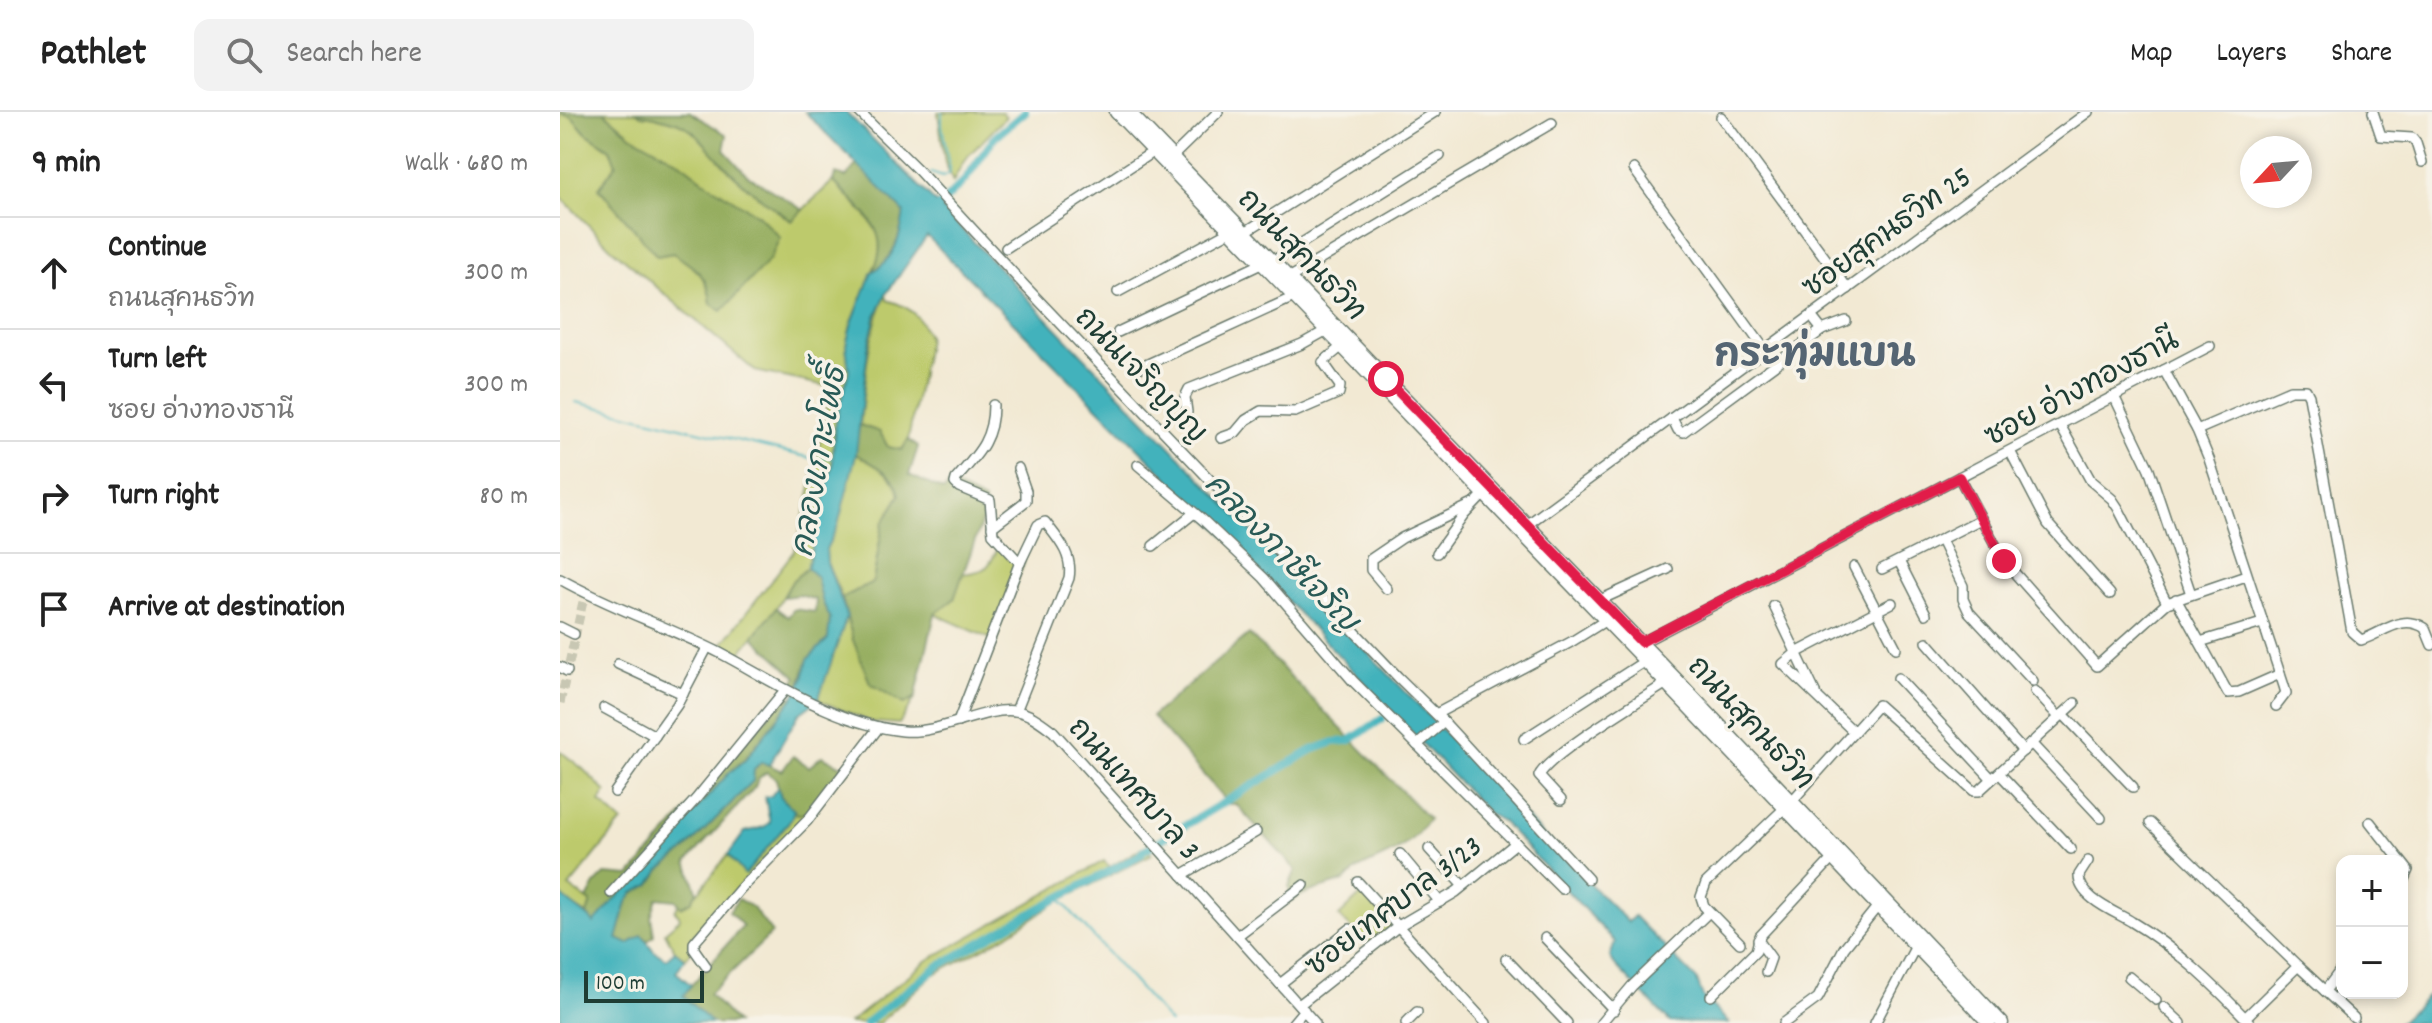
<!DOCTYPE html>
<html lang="en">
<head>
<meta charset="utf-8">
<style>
  body { margin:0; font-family:Dekko,"Playpen Sans Thai",sans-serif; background:#f2f2f2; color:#222 }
  .controls { position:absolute; right:24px; bottom:24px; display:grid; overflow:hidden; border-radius:16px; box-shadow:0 4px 12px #0003 }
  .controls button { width:72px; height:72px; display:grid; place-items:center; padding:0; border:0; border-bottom:2px solid #e0e0e0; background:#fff; color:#222; font:40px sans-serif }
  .compass { position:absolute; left:1680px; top:24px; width:72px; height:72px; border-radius:50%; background:#fff; box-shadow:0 4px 12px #0003; rotate:244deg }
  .scale { position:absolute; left:24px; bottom:20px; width:120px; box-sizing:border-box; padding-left:8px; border:4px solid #1f3d34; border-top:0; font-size:22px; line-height:28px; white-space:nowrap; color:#1f3d34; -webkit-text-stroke:6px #f7f3e8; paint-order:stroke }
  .stop { position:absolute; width:24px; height:24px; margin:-18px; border:6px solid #e11d48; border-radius:50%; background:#fff }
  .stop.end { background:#e11d48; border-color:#fff; box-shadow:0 2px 8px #0008 }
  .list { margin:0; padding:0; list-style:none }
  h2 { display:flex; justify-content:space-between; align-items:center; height:104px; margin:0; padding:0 32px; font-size:34px }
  h2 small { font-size:26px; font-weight:400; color:#767676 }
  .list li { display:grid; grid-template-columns:52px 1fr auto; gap:24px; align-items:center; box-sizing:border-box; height:112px; padding:0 32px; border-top:2px solid #e0e0e0 }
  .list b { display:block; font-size:30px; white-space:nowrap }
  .list p { margin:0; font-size:26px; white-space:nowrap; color:#767676 }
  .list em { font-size:26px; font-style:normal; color:#767676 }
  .icon { flex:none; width:44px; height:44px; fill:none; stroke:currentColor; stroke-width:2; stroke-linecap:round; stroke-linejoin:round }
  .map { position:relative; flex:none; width:1872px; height:911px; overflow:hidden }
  header { display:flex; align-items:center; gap:48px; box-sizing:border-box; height:112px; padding:0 40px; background:#fff; border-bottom:2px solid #e0e0e0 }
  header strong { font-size:38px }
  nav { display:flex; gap:44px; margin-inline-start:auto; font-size:28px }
  .search { width:560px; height:72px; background:#f2f2f2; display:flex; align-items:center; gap:20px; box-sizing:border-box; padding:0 28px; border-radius:16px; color:#767676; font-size:30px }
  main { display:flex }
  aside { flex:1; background:#fff }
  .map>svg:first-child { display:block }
</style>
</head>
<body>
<header>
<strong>Pathlet</strong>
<div class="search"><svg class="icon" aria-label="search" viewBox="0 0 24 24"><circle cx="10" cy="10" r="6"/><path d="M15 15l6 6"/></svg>Search here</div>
<nav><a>Map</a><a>Layers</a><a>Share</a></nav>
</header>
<main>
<aside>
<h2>9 min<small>Walk · 680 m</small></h2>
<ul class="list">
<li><svg class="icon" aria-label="ahead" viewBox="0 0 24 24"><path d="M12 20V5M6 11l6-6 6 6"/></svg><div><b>Continue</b><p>ถนนสุคนธวิท</p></div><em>300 m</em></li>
<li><svg class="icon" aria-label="left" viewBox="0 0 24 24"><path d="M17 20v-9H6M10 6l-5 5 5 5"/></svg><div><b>Turn left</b><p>ซอย อ่างทองธานี</p></div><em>300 m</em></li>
<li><svg class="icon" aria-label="right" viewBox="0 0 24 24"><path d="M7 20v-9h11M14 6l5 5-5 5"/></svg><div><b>Turn right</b></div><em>80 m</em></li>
<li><svg class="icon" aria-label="arrive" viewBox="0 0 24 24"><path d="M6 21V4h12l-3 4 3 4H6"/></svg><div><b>Arrive at destination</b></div></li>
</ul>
</aside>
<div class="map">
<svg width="1872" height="911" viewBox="0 0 1872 911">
  <rect width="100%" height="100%" fill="#f7f3e8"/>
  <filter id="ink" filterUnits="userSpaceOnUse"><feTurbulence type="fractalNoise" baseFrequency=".0125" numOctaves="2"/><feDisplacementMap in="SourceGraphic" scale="16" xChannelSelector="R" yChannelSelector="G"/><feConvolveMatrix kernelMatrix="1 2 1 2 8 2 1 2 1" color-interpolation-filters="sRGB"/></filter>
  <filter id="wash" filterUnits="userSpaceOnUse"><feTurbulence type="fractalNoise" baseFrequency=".006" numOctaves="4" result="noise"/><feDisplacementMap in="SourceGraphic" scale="32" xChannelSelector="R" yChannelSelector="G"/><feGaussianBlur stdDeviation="1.8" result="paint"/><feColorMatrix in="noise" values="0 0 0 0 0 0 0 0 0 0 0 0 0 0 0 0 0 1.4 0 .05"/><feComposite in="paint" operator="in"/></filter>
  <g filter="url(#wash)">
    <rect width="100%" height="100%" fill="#f2e9d3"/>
    <g fill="#bdca6c" stroke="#6e8450" stroke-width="2">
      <path d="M44,0H77L81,3C134,8 134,22 168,57C187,77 209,92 231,109L273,69L305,102L320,124L321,145L312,160L291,213L286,233L289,259L275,311L272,356L247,456L233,468L218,493L178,544L160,535L234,439L248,389L271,275L195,259L50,135L0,84V2L12,4L26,21L50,37L56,52L39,76L97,144L113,141C135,156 149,163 151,192L148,72L121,51L71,23Z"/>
      <polygon points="378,0 442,0 446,5 405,47 393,70 385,51"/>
      <path d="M326,182L327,188C351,195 360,203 368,227L348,328L342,338L327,335L319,320L300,313C305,268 307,224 326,182Z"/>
      <path d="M296,342C314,353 335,361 340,383L323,411L313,470L282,486L267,451L266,437L278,413Z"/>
      <path d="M438,436L464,451L433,528L375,502L394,487L402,462C426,459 428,458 438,436Z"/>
      <polygon points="287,504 293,528 344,592 355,586 339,612 311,610 258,588"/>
      <polygon points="0,639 23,657 46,680 40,690 62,710 9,775 31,790 27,802 9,791 0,782"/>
      <path d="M234,698L237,702H248L132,825L129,835L131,840L125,847L115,839L105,820L120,807L119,803L115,799L119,792L121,794C136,788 155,757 168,743L186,762L231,707Z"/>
      <polygon points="585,734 592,742 497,790 444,825 372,863 319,911 289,911 368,848 544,749 550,755"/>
      <polygon points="802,782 833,814 808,834 779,804"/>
    </g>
    <g fill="#96ae60" stroke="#5a764a" stroke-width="2">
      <path d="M0,0H44L71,23L121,51L148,72L198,103L220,125L210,147L162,199L151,192C149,163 135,156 113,141L97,144L39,76L56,52L50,37L26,21L12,5L0,2Z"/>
      <path d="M77,0H130L167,23L164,38L187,63L243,98L232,109C209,93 187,77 168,57C134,22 134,8 81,3Z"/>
      <path d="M297,52L344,100C341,123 334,149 312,160C336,120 299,96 273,69L275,62L286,65Z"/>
      <path d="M300,313L320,320L328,335L342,338L348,328L358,335L349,363L384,379L390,371L424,389L423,406L394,487L375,502L355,586L344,592L310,571L293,528L282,486L313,470L323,411L340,383C335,361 314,353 296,342V325Z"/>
      <polygon points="247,456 257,465 262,488 270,507 268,527 248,547 238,578 231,574 237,565 193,525 216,496 228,505 234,497 255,500 256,488 240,483 223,485 233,468"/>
      <path d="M689,522L869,707C845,740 831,740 798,757C792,760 790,766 784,769C766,776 747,778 731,789L729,774L736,758L676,692H669L592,604Z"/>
      <polygon points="225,584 234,585 184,648 170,660 34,812 27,802 31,790 27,787 35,772 45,762 70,764"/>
      <polygon points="233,644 249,655 262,644 284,655 248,702 237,702 221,685 216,667 206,660 198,667 195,675 127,750 137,779 131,790 121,795 116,788 97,786 91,805 94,823 88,829 82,823 68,832 57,827 67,790 73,781 90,773 100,758 122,741 193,669 194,657 202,650 222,659"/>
      <polygon points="178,787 192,795 212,821 149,882 176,911 152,911 122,884 183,814 169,800"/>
    </g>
    <g fill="#42b2bc" stroke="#307878" stroke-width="2">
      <path d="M245,0H286L388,103L1031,773L1068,810L1074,804L1137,868L1143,885L1169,911L1110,910L1055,853L1050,845L1055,830L943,710L929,702L653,411L367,124L326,182L315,206L308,236L296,342L278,413L266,437L267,451L287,504L258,588L239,602L209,653L201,650L194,657L193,669L122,741L100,758L90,773L73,781L67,790L57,827L68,832L82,823L94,839L106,847L115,839L125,847L116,860L131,873L123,884L152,911H0V782C11,793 25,800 34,811L170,660L185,648L234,585L243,567L248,547L268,527L270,507L262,488L257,465L247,456L272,356L275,311L289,259L286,233L291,213L312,160C334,149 341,124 344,100Z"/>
      <polygon points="218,675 221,685 234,698 231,707 185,763 168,743 185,720 204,715 210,710 205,685 211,684"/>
      <polygon points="1872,880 1872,911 1839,911"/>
    </g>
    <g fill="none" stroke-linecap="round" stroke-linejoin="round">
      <g stroke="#42b2bc" stroke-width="2">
        <polyline points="371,61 383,65 390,61 382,13 382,0"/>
        <polyline points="16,290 251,346 272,346"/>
        <polyline points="499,786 610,911"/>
      </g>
      <g stroke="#42b2bc" stroke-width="8">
        <polyline points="373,100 405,68 435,25 465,0"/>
        <polyline points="306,911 377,855 489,791 580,743 584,738 752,638 774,630 789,629 822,607"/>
      </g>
    </g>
  </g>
  <g filter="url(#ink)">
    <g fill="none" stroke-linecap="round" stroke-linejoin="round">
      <polyline stroke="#c8c7b3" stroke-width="9" stroke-dasharray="9 4.5" stroke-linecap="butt" points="0,591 25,481"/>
      <g stroke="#69796c" stroke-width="12">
        <g id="street">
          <polyline points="299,0 358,58 465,174 838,565 884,610 1028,767"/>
          <polyline points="1813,0 1821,24 1852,26 1856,31 1862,50"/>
          <polyline points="1161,5 1288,177"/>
          <polyline points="612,45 658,0"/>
          <polyline points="1074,57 1205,238"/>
          <polyline points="685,120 875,0"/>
          <polyline points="446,136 594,39"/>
          <polyline points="710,151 880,44"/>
          <polyline points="729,166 992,11"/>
          <polyline points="558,180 670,119"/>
          <polyline points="1251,204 1262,218 1286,209"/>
          <polyline points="558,220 701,152"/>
          <polyline points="577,257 734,185"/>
          <polyline points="1604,258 1637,318 1649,347 1724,574 1726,581 1716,594"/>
          <polyline points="1554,284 1589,357 1631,482"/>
          <path d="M433,293C433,328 418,342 396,367L395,371L399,375L430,388L433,422L460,451"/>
          <polyline points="627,300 625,285 629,277 742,232 767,218"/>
          <polyline points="1112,306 1118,318 1123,320 1262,218"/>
          <polyline points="1500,313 1531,369 1552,387 1558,396 1607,491"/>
          <path d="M1637,318L1730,278H1746L1749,284L1792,520L1801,528C1824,521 1841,501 1865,516L1872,533"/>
          <polyline points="661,326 675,321 686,308 701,299 735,300 779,281 780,274 763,250 782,234"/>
          <polyline points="1450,339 1488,412 1550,482"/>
          <polyline points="578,353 643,408 704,466 793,569 1002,777"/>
          <polyline points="1399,365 1444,449 1537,554 1607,491 1686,464"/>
          <polyline points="432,415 466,389 466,379 458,356"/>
          <polyline points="964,415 1528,0"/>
          <polyline points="1381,428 1403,474 1403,487 1409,500 1473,569"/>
          <polyline points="593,434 634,401"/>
          <polyline points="877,441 904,403 924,382"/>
          <polyline points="1339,449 1366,502"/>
          <polyline points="1294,455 1336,536"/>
          <polyline points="1322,457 1421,407"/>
          <path d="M0,467C51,496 107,514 160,541C218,572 276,612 343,619C379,623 425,594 456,599C470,601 482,611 493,619L755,911"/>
          <polyline points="827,477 811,458 811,447 842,426 913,392"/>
          <polyline points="1616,487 1668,581 1679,580 1720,562"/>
          <polyline points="1040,488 1108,457"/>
          <polyline points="1214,494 1255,580"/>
          <polyline points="0,515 14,522"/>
          <polyline points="1367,530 1463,639"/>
          <polyline points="1640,530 1702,511"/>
          <polyline points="1079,532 1650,234"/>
          <polyline points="58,552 123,582"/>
          <polyline points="0,555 7,559"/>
          <polyline points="1338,566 1432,667"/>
          <polyline points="1475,579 1499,605"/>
          <polyline points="44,596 95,624"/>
          <polyline points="876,602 1011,530 1048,507"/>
          <polyline points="1503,602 1573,675"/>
          <path d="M398,610L458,455L478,413L485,410C499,428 513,443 509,466L456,599"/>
          <polyline points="1293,619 1223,552 1236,541 1332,491"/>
          <polyline points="964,627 1085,549"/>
          <polyline points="1471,631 1541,706"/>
          <polyline points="857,633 884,610"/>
          <polyline points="1439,661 1511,737"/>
          <polyline points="55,680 117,593 147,536"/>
          <path d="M1001,688L979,664C988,643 1084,586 1108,570"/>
          <polyline points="1810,710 1848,758 1842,772"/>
          <polyline points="1590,711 1738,854 1685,906"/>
          <polyline points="869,737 903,774"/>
          <polyline points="840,742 880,790"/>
          <path d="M1528,749L1519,763C1518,786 1556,800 1572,810C1616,836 1655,874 1690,911"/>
          <polyline points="622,763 696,720"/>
          <polyline points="798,770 926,911"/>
          <polyline points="51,781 136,687 225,578"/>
          <polyline points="677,824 744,773"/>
          <polyline points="985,826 1054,898"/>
          <polyline points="1198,828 1211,846 1206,860"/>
          <polyline points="1180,831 1144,794 1141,785 1146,771 1231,690 1318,593 1414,679 1419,679 1515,591"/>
          <polyline points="946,847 1007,911"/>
          <polyline points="146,854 134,837 134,831 180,777 247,709 319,615"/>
          <polyline points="1738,854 1794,906"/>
          <polyline points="1569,865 1596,888"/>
          <polyline points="720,872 790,817"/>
          <polyline points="1765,879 1782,856"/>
          <polyline points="1151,884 1196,839 1200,824 1272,747"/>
          <polyline points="739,893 840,813 896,780 956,731"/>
          <polyline points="1604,895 1621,911"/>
          <polyline points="733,911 744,898"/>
          <polyline points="846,911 857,900"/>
          <polyline points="1041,911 1072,874 1149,800"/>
          <polyline points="1224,911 1258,886 1284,836 1317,795"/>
          <polyline points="1315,911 1357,832"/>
        </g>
      </g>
      <g stroke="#69796c" stroke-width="15">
        <g id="secondary">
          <polyline points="556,0 1085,549 1429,911"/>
          <polyline points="569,0 1115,566 1442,911"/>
        </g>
      </g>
      <use href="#street" stroke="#fff" stroke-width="9"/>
      <use href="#secondary" stroke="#fff" stroke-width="12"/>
    </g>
  </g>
  <g fill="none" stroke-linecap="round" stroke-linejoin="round" filter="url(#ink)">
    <polyline stroke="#e11d48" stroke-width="10" points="826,267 1081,530 1399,365 1444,449"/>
  </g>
  <g text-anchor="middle" stroke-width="7" stroke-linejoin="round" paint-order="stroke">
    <g font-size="30" fill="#1f3d34" stroke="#f7f3e8">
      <text transform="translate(1326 119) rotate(-36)" y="10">ซอยสุคนธวิท 25</text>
      <text transform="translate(743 142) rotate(46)" y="10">ถนนสุคนธวิท</text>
      <text transform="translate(582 262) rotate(46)" y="10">ถนนเจริญบุญ</text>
      <text transform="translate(1521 275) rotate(-28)" y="10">ซอย อ่างทองธานี</text>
      <text transform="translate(1192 610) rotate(47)" y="10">ถนนสุคนธวิท</text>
      <text transform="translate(575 676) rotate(48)" y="10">ถนนเทศบาล 3</text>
      <text transform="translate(833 793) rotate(-37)" y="10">ซอยเทศบาล 3/23</text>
    </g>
    <g font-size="32" font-style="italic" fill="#285a56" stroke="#f7f3e8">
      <text transform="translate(257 349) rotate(-80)" y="11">คลองเกาะโพธิ์</text>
      <text transform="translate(723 439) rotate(46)" y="11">คลองภาษีเจริญ</text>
    </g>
    <g font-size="38" font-weight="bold" fill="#556573" stroke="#f7f3e8">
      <text x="1255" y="253">กระทุ่มแบน</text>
    </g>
  </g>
</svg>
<div class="controls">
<button>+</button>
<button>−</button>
</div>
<svg class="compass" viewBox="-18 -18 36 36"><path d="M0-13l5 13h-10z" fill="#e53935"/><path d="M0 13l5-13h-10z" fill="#767676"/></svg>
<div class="scale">100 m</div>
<div class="stop" style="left:826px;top:267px"></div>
<div class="stop end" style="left:1444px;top:449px"></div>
</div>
</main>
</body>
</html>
